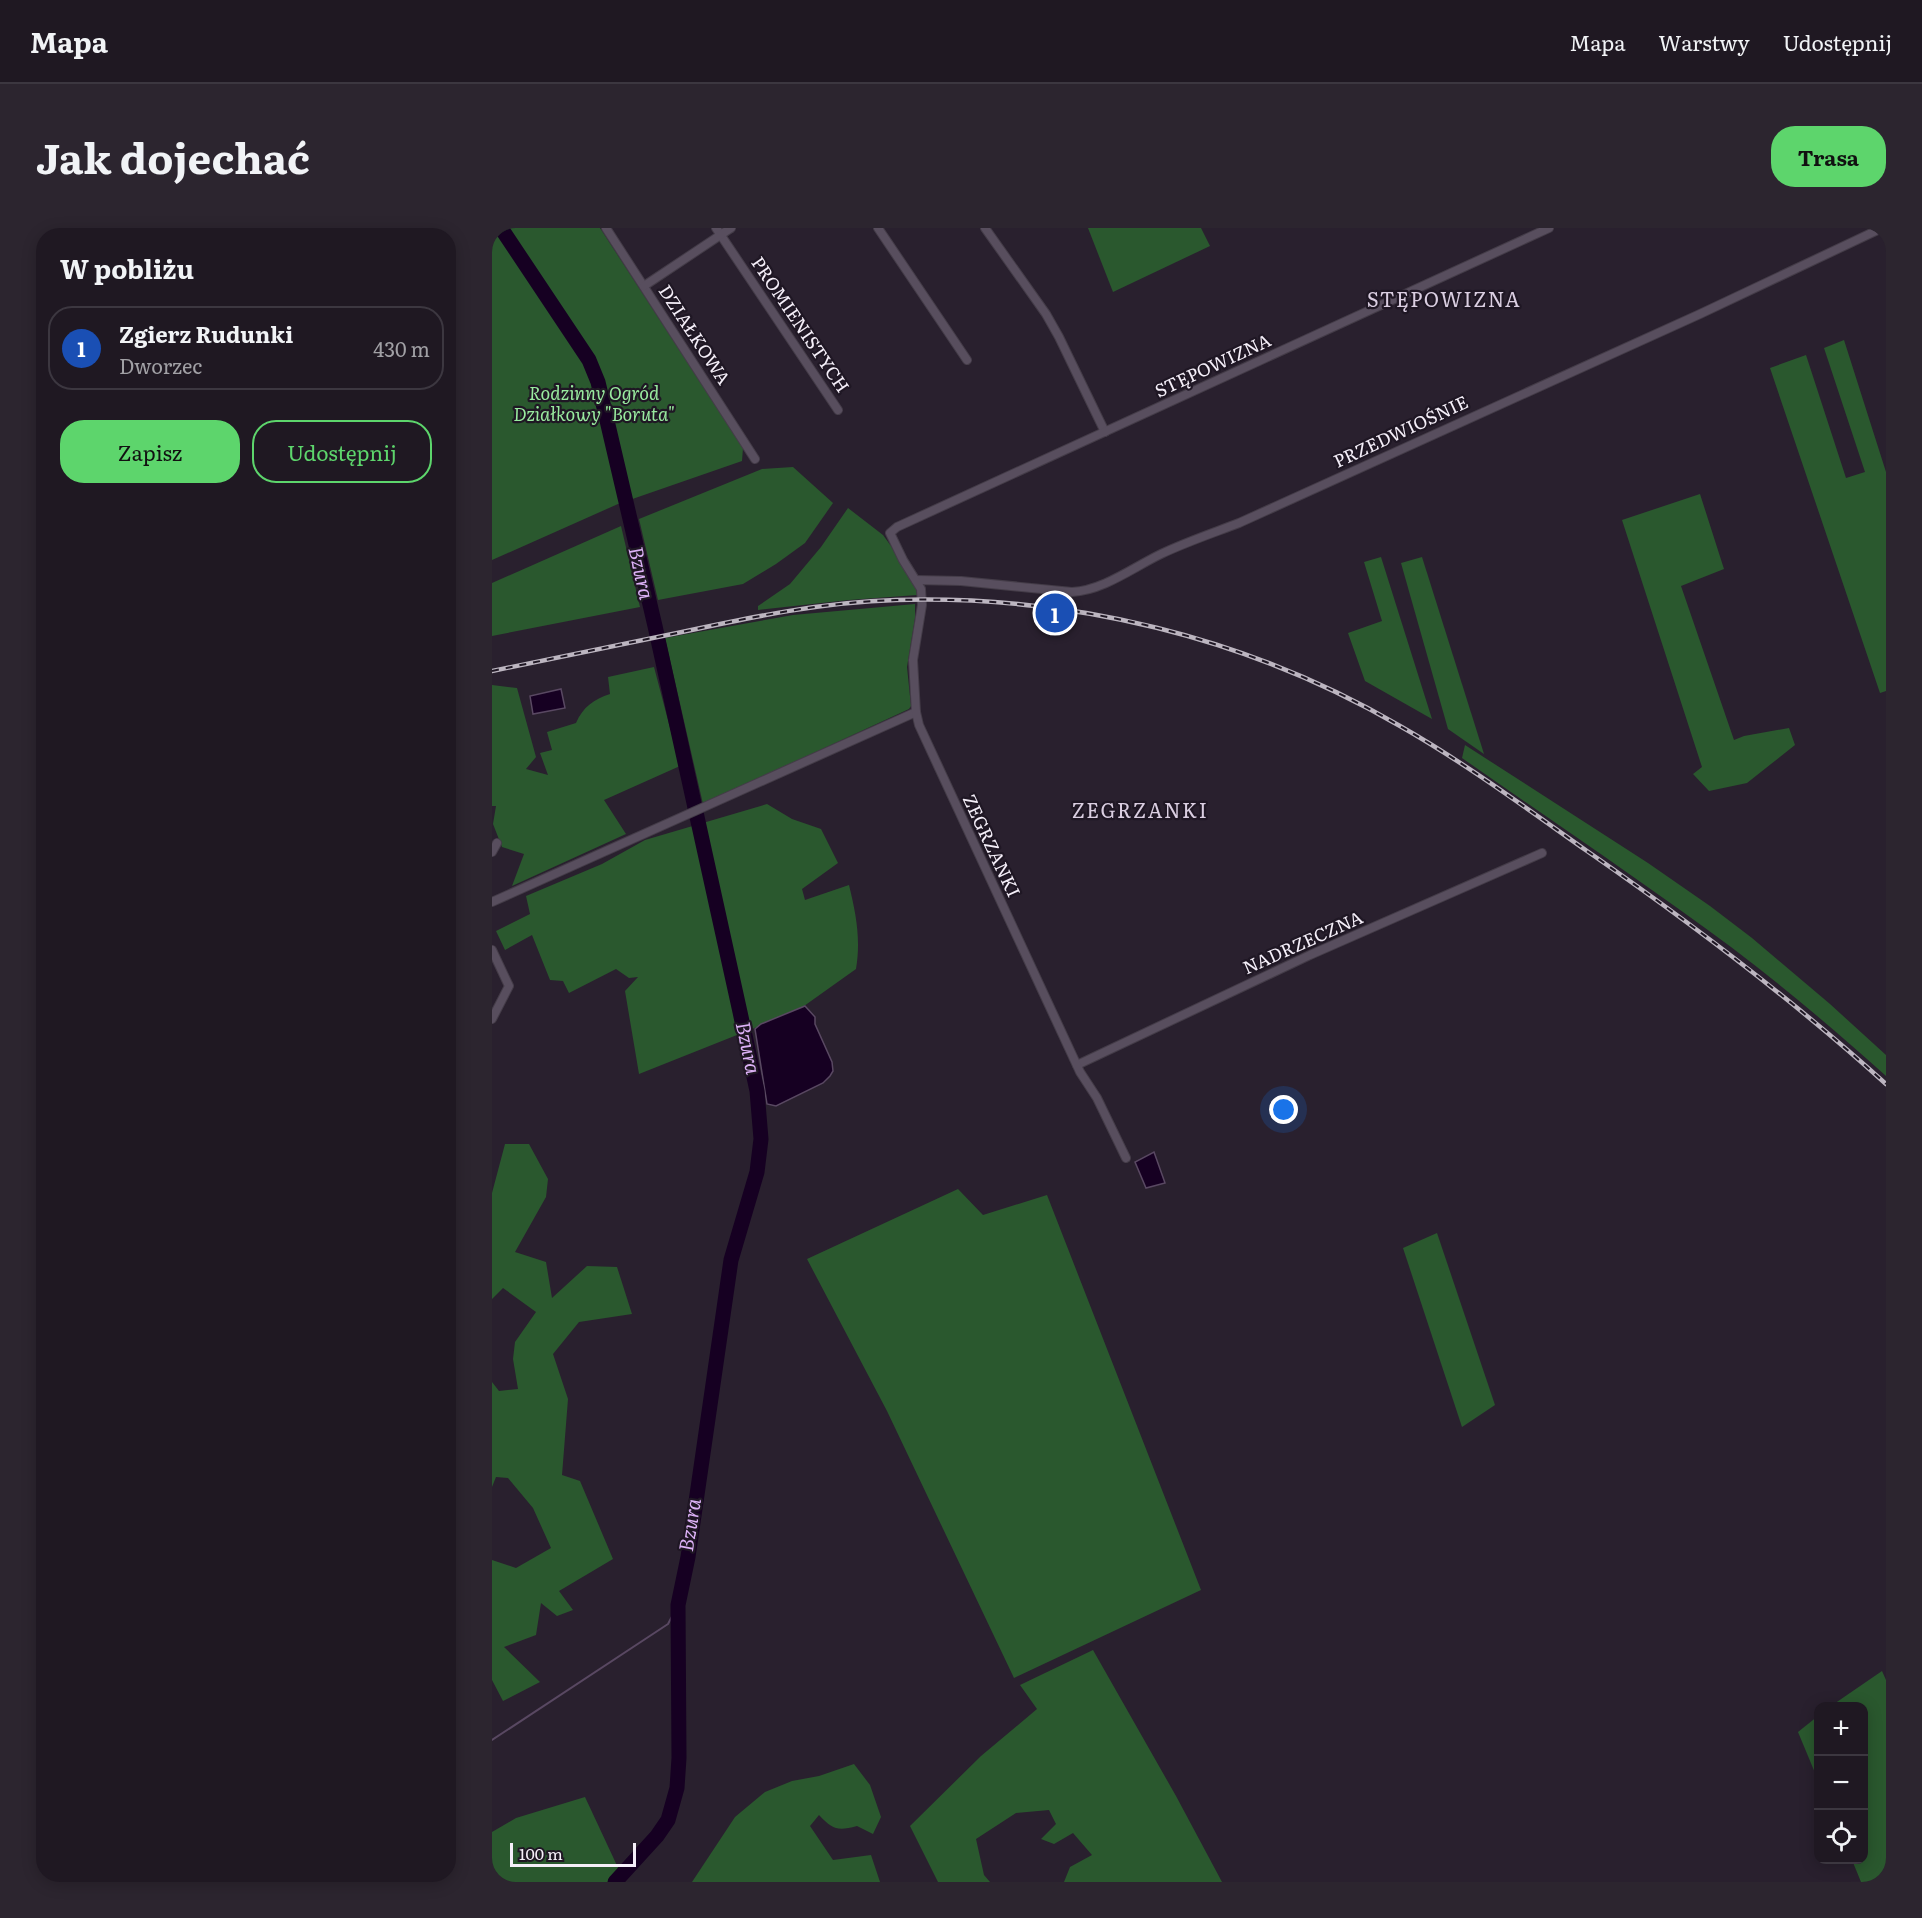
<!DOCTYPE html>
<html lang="pl">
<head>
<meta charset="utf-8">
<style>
  body { margin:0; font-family:Literata,serif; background:#2c252f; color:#f1f3f6 }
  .controls { position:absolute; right:18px; bottom:18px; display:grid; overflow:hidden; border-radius:12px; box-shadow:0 3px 15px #0003 }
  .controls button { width:54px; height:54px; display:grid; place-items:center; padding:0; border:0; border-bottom:2px solid #3c3740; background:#1f1822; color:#f1f3f6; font:30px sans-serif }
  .scale { position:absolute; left:18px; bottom:15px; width:126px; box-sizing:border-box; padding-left:6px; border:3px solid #f5eff9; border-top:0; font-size:16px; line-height:21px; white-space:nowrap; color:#f5eff9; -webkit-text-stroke:4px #1f1724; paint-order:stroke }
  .you { position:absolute; left:792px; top:882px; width:21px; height:21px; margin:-15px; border:4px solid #fff; border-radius:50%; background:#1a73e8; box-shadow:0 0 0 9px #1a73e833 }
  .badge { display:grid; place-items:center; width:39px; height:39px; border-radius:50%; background:#5dd56c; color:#fff; font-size:20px; font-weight:700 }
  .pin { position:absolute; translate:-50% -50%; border:3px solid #fff; box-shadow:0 2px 6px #0006 }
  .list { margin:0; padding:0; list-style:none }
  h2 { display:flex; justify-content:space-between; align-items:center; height:78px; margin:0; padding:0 24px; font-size:26px }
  h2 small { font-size:20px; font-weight:400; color:#a1a0a5 }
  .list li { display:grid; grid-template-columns:39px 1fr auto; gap:18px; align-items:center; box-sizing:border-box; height:84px; margin:0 12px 12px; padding:0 12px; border:2px solid #3c3740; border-radius:24px }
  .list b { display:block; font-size:22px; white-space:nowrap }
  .list p { margin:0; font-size:20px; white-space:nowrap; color:#a1a0a5 }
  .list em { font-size:20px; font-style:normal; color:#a1a0a5 }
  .actions { display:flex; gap:12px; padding:18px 24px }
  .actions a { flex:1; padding:14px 0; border:2px solid #5dd56c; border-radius:24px; text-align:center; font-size:21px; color:#5dd56c }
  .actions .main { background:#5dd56c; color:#111 }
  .icon { flex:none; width:33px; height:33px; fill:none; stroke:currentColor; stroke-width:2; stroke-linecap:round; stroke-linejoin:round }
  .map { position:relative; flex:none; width:1394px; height:1654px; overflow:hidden; border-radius:24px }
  header { display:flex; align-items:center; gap:36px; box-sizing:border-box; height:84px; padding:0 30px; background:#1f1822; border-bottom:2px solid #3c3740 }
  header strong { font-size:28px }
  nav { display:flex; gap:33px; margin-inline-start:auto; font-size:21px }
  .intro { display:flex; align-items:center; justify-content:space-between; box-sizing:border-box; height:144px; padding:0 36px }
  h1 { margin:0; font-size:42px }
  .button { padding:15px 27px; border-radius:24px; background:#5dd56c; color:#111; font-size:21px; font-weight:700 }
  main { display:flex; gap:36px; padding:0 36px }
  aside { flex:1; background:#1f1822; border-radius:24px; box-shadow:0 3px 15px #0003 }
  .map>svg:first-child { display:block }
</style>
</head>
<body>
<header>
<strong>Mapa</strong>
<nav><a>Mapa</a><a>Warstwy</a><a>Udostępnij</a></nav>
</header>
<div class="intro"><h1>Jak dojechać</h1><a class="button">Trasa</a></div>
<main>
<aside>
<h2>W pobliżu<small></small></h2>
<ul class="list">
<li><span class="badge" style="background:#1a4fb4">1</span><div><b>Zgierz Rudunki</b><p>Dworzec</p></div><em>430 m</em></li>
</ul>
<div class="actions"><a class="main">Zapisz</a><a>Udostępnij</a></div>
</aside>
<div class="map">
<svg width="1394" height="1654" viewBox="0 0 1394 1654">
  <rect width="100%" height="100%" fill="#29202e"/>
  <g fill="#2a582e">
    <polygon points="0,0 108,0 251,220 250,233 126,276 0,332"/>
    <polygon points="596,0 709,0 718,18 621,64"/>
    <polygon points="1352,112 1394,244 1394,463 1388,465 1278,140 1314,127 1354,250 1373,244 1332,120"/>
    <polygon points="301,239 341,275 313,315 284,336 251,356 166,372 147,291 270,241"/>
    <polygon points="1208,266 1232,341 1189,358 1242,512 1252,508 1297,500 1303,517 1255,555 1217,563 1201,546 1210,539 1130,292"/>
    <polygon points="356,280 391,307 399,318 409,337 423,355 425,367 357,372 266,382 266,378 298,356 329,319"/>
    <polygon points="129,298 148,379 0,408 0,355"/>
    <polygon points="889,329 940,491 873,453 856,405 890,393 872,334"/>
    <polygon points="930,329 992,526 956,501 909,335"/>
    <polygon points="423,376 423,390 415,439 419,478 417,481 211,576 173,410 301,387"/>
    <path d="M162,439L188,538L112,572L134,606L20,658L32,626L10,619L1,596L4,578H0V457L25,460L44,529L34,541L56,547L48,525L60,522L55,504L84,495C91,479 102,471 118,466L116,449Z"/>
    <path d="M973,517L1156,635L1218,678L1260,710L1338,776L1394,827V848C1344,803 1293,760 1239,719C1151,654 1060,593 970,530Z"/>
    <path d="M275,576L300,591L329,601L346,635L310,661L313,672L357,657C364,686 369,711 364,741L305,783L147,846L133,763L146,749L137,750L124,741L77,765L71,753L58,752L40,707L13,722L4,703L38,686L34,668L110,636L153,612Z"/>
    <polygon points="13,916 37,916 56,951 54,969 23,1024 54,1034 60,1070 95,1038 125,1039 140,1086 87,1094 61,1126 76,1171 70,1247 88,1253 121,1331 67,1363 81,1382 65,1388 49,1375 44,1407 12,1419 48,1454 11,1473 0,1452 0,1332 24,1340 59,1320 41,1280 16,1250 4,1249 0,1259 0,1154 7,1163 26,1161 21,1131 23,1114 44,1084 11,1060 0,1071 0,965"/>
    <polygon points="466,961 491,987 555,967 709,1362 522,1450 395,1183 315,1031"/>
    <polygon points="945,1005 1003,1177 970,1199 911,1020"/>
    <polygon points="601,1422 684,1568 730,1654 572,1654 578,1639 600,1627 581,1605 562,1616 549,1611 564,1596 557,1582 524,1585 484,1611 492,1647 498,1654 446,1654 418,1598 489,1528 545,1481 528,1457"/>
    <polygon points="1390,1443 1394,1452 1394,1654 1369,1654 1360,1632 1372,1632 1372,1478 1339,1478"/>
    <polygon points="1326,1488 1326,1552 1306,1504"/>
    <path d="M362,1536L378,1557L389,1589L381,1606L365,1598C346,1603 341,1602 327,1587L318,1598L341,1632L379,1627L388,1654H200L243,1589L273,1564L300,1553L327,1548Z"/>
    <polygon points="93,1569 128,1644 118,1654 0,1654 0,1604 24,1590"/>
  </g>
  <g fill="#160022" stroke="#594862" stroke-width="1.5">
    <polygon points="69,461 73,480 41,486 38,468"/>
    <polygon points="313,778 323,789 323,796 340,834 341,843 338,848 331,855 284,878 275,876 263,801 269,796"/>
    <polygon points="662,924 673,955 654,960 643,934"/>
  </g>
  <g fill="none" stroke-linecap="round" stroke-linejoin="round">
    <polyline stroke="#594862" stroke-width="2" points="0,1512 176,1396 186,1377"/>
    <polyline stroke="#160022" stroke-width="15" points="9,0 97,132 106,154 163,398 248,784 265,863 269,911 265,944 239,1032 196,1329 186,1377 187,1530 185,1560 176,1592 165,1608 123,1654"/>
    <g stroke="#443c48" stroke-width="10">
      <g id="minor">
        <polyline points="114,0 263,231"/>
        <polyline points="224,0 346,182"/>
        <polyline points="386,0 475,132"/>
        <polyline points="493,0 554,86 567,109 613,204"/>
        <polyline points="152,58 239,0"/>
        <path d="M424,352L469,353L580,364C612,362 640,340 669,326C694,314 721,305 747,295L1208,86L1390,0"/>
        <polyline points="0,624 5,615"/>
        <polyline points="0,674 424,484"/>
        <polyline points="0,722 17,758 0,791"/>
        <polyline points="585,837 818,727 1050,625"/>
        <polyline points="634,930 605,870 588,844 427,497 424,484 421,432 430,377 429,361 411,332 398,305 405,299 1057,0"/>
      </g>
    </g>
    <use href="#minor" stroke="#584e5e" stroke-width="8"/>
    <g stroke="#bcb5c0" stroke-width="4.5">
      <path id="rail" d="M0,443C63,430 126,417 190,404C260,389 331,374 404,372C580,367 755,409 908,498C973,535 1034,580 1095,623C1199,695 1300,771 1394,856"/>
    </g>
    <use href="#rail" stroke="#1f1724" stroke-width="2" stroke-dasharray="7" stroke-linecap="butt"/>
  </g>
  <g text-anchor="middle" stroke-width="4.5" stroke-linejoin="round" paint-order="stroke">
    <g font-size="18" fill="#f5eff9" stroke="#1f1724">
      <text transform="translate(308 97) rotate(56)" y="6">PROMIENISTYCH</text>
      <text transform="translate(202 107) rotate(57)" y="6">DZIAŁKOWA</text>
      <text transform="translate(721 138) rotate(-25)" y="6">STĘPOWIZNA</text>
      <text transform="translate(909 204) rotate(-25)" y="6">PRZEDWIOŚNIE</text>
      <text transform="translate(499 618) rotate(65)" y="6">ZEGRZANKI</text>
      <text transform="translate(811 715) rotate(-24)" y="6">NADRZECZNA</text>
    </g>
    <g font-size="18" font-style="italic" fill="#99eb9f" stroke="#1f1724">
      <text x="102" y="172">Rodzinny Ogród<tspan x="102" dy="21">Działkowy "Boruta"</tspan></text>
    </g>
    <g font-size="20" letter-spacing="1.5" fill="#dacee1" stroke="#1f1724">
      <text x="952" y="79">STĘPOWIZNA</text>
      <text x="648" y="590">ZEGRZANKI</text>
    </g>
    <g font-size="20" font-style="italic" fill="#dcb1f6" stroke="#1f1724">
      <text transform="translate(149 345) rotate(77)" y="7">Bzura</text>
      <text transform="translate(256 820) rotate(78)" y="7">Bzura</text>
      <text transform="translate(198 1297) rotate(-81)" y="7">Bzura</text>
    </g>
  </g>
</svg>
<div class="controls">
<button>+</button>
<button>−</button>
<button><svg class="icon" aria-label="locate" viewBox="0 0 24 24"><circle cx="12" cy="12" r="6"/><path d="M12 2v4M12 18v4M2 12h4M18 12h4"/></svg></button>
</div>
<div class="scale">100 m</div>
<div class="you"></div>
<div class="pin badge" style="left:563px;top:385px;background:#1a4fb4">1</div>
</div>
</main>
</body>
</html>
